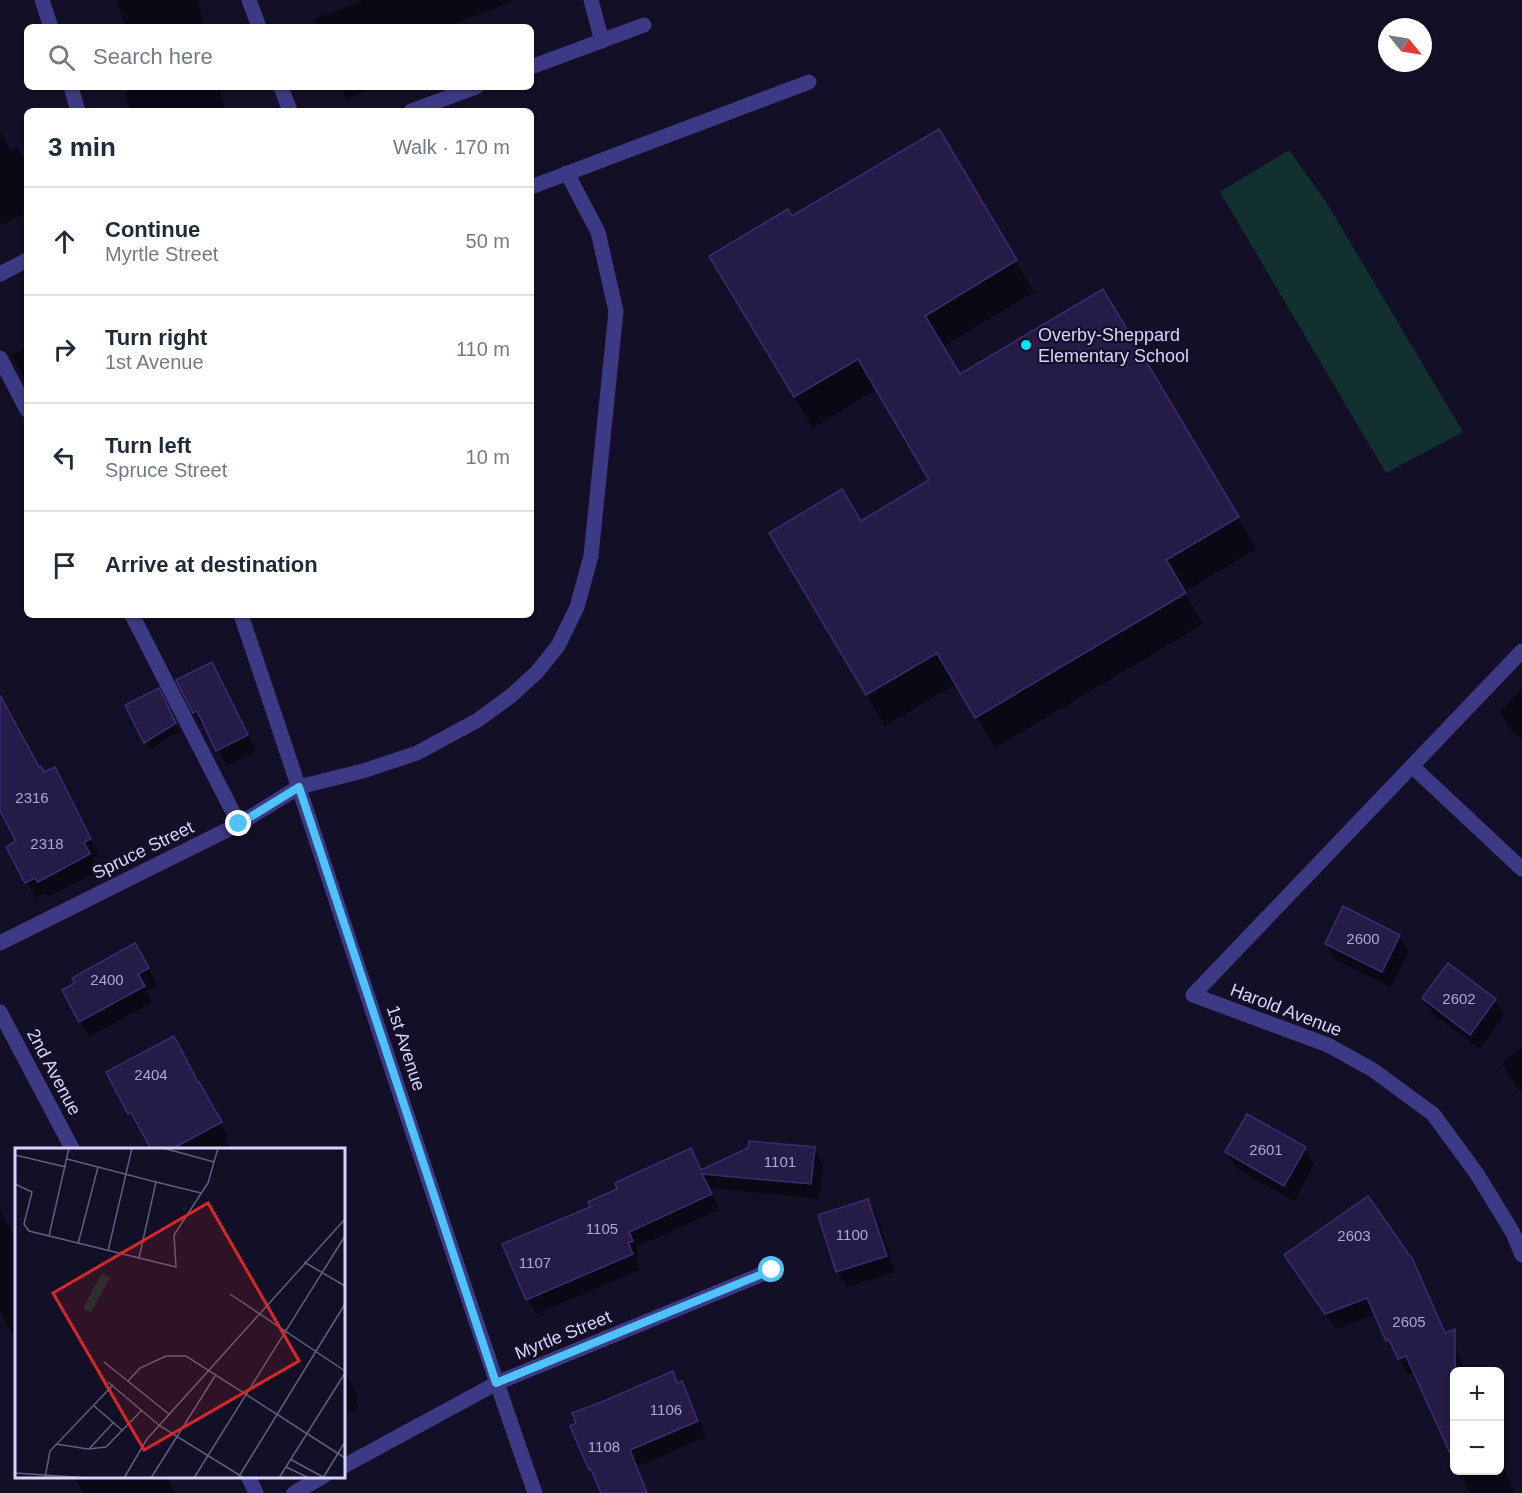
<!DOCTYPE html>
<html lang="en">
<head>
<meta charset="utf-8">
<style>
  body { margin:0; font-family:Helvetica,sans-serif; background:#f6f6f7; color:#1f2937 }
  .controls { position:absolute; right:18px; bottom:18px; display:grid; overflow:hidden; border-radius:9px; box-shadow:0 2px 4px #0004 }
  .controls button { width:54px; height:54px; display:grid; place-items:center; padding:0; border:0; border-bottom:2px solid #e0e1e3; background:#fff; color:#1f2937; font:30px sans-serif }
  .compass { position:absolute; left:1378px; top:18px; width:54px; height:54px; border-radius:50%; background:#fff; box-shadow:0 2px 4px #0004; rotate:120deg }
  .stop { position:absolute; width:18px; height:18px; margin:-14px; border:4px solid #4fc3f7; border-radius:50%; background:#fff }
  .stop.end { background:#4fc3f7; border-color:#fff; box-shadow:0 2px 6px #0008 }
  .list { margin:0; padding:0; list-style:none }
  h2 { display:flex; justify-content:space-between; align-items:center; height:78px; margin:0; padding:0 24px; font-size:26px }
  h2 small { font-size:20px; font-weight:400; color:#747a83 }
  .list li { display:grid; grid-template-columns:39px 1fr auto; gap:18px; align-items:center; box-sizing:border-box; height:108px; padding:0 24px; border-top:2px solid #e0e1e3 }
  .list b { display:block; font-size:22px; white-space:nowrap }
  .list p { margin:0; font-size:20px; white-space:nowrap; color:#747a83 }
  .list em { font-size:20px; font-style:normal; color:#747a83 }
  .icon { flex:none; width:33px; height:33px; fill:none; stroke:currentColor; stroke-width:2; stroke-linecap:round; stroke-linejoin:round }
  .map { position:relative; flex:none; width:1522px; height:1493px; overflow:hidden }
  .search { position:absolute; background:#fff; box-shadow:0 2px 4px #0004; left:24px; top:24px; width:510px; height:66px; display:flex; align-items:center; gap:15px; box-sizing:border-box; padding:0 21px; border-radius:9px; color:#747a83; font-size:22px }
  .panel { position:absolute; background:#fff; box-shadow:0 2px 4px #0004; left:24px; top:108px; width:510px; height:510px; border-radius:9px }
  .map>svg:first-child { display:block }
</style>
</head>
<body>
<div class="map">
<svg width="1522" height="1493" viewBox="0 0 1522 1493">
  <rect width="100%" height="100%" fill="#130f26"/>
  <polygon fill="#12302f" points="1289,150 1328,205 1463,432 1386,473 1220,192"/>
  <g fill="#0007">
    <polygon points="116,0 197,0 205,26 203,27 126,27"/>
    <polygon points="360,0 516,0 446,27 317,27 314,19 361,2"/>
    <polygon points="140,87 219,87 225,111 130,111 125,93"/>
    <polygon points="341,87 375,87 347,98"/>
    <polygon points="0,131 11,151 17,147 26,162 27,162 27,212 0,226"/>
    <polygon points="938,131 1034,292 942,347 960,376 1102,291 1256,549 1184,592 1203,624 995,748 956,684 885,726 789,564 931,481 877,389 813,428 729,287 792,219"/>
    <polygon points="27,347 27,385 12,355"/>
    <polygon points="221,680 256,751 227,766 206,726 203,728 194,712"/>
    <polygon points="1522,689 1522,740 1509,728 1500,712"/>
    <polygon points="0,694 23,734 21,735 39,769 43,774 63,784 99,855 92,859 98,871 48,897 45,893 36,898 8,847 18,842 0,808"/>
    <polygon points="162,698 179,731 149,750 127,705"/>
    <polygon points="1399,936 1409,952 1391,987 1336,960 1326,944"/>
    <polygon points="144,961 157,985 146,991 152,1002 89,1037 80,1021"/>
    <polygon points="1448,965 1495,1000 1504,1016 1480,1049 1433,1014 1424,998"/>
    <polygon points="1522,1047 1522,1093 1511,1079 1502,1063"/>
    <polygon points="198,1084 229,1139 226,1141 231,1150 152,1150 141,1128 138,1129 129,1113"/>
    <polygon points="814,1148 823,1164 819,1199 710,1188 719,1210 636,1247 640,1257 636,1259 640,1270 536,1314 527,1299 592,1208 619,1190 690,1150 702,1171"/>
    <polygon points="1305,1148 1314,1164 1294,1201 1236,1168 1227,1152"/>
    <polygon points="868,1201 877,1216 895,1272 847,1287 837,1271"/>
    <polygon points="0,1210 16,1241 16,1340 0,1311"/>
    <polygon points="1412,1261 1422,1278 1446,1334 1456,1349 1466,1372 1415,1372 1408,1374 1387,1340 1376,1314 1336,1329 1295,1271"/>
    <polygon points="344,1371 358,1398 355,1400 359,1407 344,1415"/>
    <polygon points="672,1373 678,1384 681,1383 690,1399 706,1437 637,1467 648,1493 603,1493 590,1469"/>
    <polygon points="1500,1458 1515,1493 1469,1493 1459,1470 1500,1470"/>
    <polygon points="74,1476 166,1476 175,1493 83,1493"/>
  </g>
  <g fill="#241b47" stroke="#3b2d73" stroke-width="1.5">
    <polygon points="939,129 1017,260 925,316 960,374 1103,289 1239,517 1166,560 1186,593 975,718 937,653 866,695 769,533 842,489 861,521 929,480 858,359 794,397 709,256 788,209 792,216"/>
    <polygon points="212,662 248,735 216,751 197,711 193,713 176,680"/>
    <polygon points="159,688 176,723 144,743 125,705"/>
    <polygon points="0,695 39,767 41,766 44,772 55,767 91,839 84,842 90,854 38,882 35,878 25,883 6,847 16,841 0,811"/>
    <polygon points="1343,906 1400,935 1382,972 1325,944"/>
    <polygon points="135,943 149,968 138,974 145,986 79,1022 62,990 75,983 72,978"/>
    <polygon points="1448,963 1496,999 1470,1035 1422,998"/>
    <polygon points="174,1036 198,1082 199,1082 222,1122 172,1149 151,1149 131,1113 128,1114 106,1072"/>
    <polygon points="1247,1114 1306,1147 1284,1186 1225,1152"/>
    <polygon points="749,1141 815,1147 811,1184 702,1174 712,1194 629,1232 633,1241 628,1243 633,1254 526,1300 502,1244 590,1207 588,1202 617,1189 615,1183 691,1148 701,1170 748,1148"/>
    <polygon points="1368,1196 1413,1260 1445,1333 1455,1329 1455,1464 1406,1356 1398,1359 1389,1340 1386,1341 1367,1298 1325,1314 1284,1255"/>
    <polygon points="868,1199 887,1256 836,1272 818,1215"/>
    <polygon points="673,1371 677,1383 682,1381 698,1421 630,1450 647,1493 601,1493 591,1469 589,1470 570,1426 576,1423 572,1413 604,1401"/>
  </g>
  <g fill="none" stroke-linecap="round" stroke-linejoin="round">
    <g stroke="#3d3a85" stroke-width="15">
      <polyline points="42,0 51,27"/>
      <polyline points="249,0 259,27"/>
      <polyline points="591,0 602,41"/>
      <polyline points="531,67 644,25"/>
      <polyline points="71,87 78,111"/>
      <polyline points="281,87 290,111"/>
      <polyline points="411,111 476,87"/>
      <polyline points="531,187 809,82"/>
      <polyline points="0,274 27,260"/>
      <polyline points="0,358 27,410"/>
      <polyline points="132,615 239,824"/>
      <path d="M241,615C340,907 433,1202 535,1493"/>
      <polyline points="1522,651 1193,995 1328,1045 1373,1070 1433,1114 1477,1174 1513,1233 1522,1255"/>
      <polyline points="1412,766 1522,869"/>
      <polyline points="0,943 239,824 299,787 363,771 417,753 478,720 512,695 537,672 558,646 577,607 591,556 616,311 598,232 567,173"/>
      <polyline points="0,1012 73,1150"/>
      <polyline points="344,1466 497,1383 772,1270"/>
      <polyline points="248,1476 256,1493"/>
      <polyline points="294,1493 324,1476"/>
    </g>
  </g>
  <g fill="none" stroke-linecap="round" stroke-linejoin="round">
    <polyline stroke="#4fc3f7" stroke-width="8" points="239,824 299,787 496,1383 772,1270"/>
  </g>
  <circle fill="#00e5ff" stroke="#130f26" stroke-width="2" cx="1026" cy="345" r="6"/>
  <g text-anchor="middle" stroke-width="4.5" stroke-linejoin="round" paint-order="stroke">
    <g font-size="15" fill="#aca6d1">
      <text x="32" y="803">2316</text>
      <text x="47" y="849">2318</text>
      <text x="1363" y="944">2600</text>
      <text x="107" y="985">2400</text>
      <text x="1459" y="1004">2602</text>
      <text x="151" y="1080">2404</text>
      <text x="1266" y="1155">2601</text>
      <text x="780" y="1167">1101</text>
      <text x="602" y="1234">1105</text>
      <text x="852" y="1240">1100</text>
      <text x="1354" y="1241">2603</text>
      <text x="535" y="1268">1107</text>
      <text x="1409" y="1327">2605</text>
      <text x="666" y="1415">1106</text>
      <text x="604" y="1452">1108</text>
    </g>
    <g font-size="18" fill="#d9d4ff" stroke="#130f26" text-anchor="start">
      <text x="1038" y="341">Overby-Sheppard<tspan x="1038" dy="21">Elementary School</tspan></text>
    </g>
    <g font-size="18" fill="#d9d4ff" stroke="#130f26">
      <text transform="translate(143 850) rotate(-26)" y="6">Spruce Street</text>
      <text transform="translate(1286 1010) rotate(21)" y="6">Harold Avenue</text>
      <text transform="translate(406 1048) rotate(72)" y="6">1st Avenue</text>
      <text transform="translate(54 1072) rotate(62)" y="6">2nd Avenue</text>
      <text transform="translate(563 1335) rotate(-22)" y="6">Myrtle Street</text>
    </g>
  </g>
  <g transform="translate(15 1148)">
    <rect width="330" height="330" fill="#130f26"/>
    <path d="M87,125L95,130L76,164L68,160Z" fill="#12302f"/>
    <path fill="none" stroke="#625e7d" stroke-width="1.5" d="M148,0L199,14M0,7L51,19M52,11L141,34L124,110M141,34L186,45M0,36L17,44L9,76L14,83L161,119L159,87L193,35L203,0M34,88L54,0M63,96L83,19M93,103L117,0M289,114L330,138M215,146L330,223M89,214L155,267M113,233L125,220L151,208H171L330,310M93,234L145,278L229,330M78,257L108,283M41,296L73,301L91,299L127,262M74,301L99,274M275,311L308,329M271,319L294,330M0,325L72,330M30,330L35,303L98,237M109,330L132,291L330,71M136,330L200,228M179,330L330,88M223,330L330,156M264,330L330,225M308,330L330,294"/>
    <path fill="#d62828" fill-opacity="0.15" stroke="#d62828" stroke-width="3" d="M193,55L284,213L129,302L38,145Z"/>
    <rect width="330" height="330" fill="none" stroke="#d9d4ff" stroke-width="3"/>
  </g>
</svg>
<div class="controls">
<button>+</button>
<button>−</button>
</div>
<svg class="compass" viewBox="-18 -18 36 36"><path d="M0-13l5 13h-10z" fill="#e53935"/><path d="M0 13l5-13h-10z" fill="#747a83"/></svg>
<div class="stop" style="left:772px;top:1270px"></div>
<div class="stop end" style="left:239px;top:824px"></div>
<div class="search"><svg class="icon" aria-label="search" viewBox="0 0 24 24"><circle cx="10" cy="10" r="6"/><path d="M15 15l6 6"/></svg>Search here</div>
<section class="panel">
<h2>3 min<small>Walk · 170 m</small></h2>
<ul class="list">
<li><svg class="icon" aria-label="ahead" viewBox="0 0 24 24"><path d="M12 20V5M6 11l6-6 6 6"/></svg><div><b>Continue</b><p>Myrtle Street</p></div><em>50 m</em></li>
<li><svg class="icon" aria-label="right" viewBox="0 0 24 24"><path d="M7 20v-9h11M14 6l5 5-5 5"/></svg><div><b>Turn right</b><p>1st Avenue</p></div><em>110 m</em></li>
<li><svg class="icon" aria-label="left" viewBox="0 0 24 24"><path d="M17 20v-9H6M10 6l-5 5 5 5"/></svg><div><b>Turn left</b><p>Spruce Street</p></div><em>10 m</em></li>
<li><svg class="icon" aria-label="arrive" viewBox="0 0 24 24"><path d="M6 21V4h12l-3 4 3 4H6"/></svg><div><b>Arrive at destination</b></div></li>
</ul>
</section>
</div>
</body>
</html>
